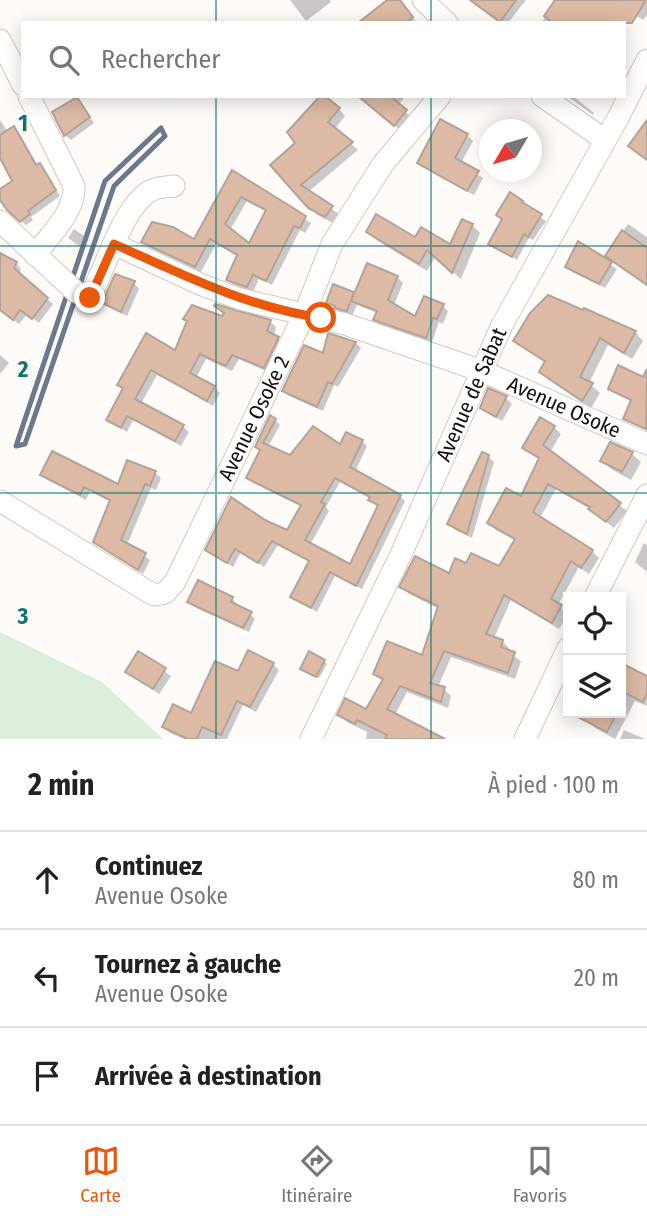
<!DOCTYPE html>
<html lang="fr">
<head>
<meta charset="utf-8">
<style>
  body { margin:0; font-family:"Fira Sans Condensed",sans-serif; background:#f2f2f2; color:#222 }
  .controls { position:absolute; right:21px; bottom:21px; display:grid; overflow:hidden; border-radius:0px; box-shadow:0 4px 18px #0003 }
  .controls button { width:63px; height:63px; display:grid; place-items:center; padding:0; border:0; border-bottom:2px solid #e0e0e0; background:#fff; color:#222; font:35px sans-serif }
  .compass { position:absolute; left:479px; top:119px; width:63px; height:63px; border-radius:50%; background:#fff; box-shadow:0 4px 18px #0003; rotate:232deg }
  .stop { position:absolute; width:21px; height:21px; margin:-16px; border:5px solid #ea580c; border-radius:50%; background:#fff }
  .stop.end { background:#ea580c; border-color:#fff; box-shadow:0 2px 7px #0008 }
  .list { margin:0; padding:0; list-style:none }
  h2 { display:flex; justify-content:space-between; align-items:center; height:91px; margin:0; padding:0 28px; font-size:30px }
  h2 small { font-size:23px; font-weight:400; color:#767676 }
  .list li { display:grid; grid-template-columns:46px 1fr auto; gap:21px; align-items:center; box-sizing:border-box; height:98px; padding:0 28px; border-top:2px solid #e0e0e0 }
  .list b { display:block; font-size:26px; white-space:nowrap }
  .list p { margin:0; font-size:23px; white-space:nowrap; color:#767676 }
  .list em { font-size:23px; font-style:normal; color:#767676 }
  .icon { flex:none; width:38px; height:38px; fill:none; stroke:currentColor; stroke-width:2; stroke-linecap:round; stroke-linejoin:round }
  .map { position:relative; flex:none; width:647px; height:739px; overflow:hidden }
  .search { position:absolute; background:#fff; box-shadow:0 4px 18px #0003; left:21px; right:21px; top:21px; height:77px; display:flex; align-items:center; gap:18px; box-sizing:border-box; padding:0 24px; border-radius:0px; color:#767676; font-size:26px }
  .sheet { height:385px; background:#fff }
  nav { display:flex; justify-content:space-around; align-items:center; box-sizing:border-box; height:98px; border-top:2px solid #e0e0e0; background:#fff; font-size:19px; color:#767676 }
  nav a { display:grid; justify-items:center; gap:4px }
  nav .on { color:#ea580c }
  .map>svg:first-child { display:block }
</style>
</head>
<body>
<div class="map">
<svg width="647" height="739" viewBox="0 0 647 739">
  <rect width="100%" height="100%" fill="#fefbf9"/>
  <polygon fill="#dceedc" points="0,632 102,682 163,739 0,739"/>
  <g fill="#0003" fill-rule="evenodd">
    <polygon points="290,0 330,0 331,2 306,21"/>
    <polygon points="390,0 398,0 417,23 361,23"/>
    <polygon points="472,0 526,0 508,23 502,23"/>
    <polygon points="552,0 647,0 647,15 643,20 630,12 624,23 541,23 555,3"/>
    <polygon points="360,96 406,96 398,105 411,117 400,130"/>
    <polygon points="567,96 573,96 594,113 593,115"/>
    <polygon points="77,99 94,123 71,140 65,135"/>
    <polygon points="339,109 345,116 335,129 358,150 308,192 339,214 333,223 317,215 273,165"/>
    <polygon points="0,120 8,132 14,128 19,133 38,166 40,165 44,170 60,196 31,217 33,220 26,225 8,209 0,197 0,191 14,181 0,154"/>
    <polygon points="440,121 467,135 473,141 461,163 483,178 474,195 425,168 419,162"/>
    <path d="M232,172L311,223L305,233L300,230L272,285L259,279L253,292L233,285L228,279L238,256L216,244L201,272L148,247L143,242H195ZM247,201L267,212L250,245L230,230Z"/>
    <polygon points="528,208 546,221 533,240 529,238 517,260 491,243"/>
    <polygon points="628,224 647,237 647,285 607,256"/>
    <polygon points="472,225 480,233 461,279 435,257 427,271 376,240 368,231 451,246"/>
    <polygon points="74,229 87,238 83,249 68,238"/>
    <polygon points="579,244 617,269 605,288 573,272 567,267"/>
    <polygon points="0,255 16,263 21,269 19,274 53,304 39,323 27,314 19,324 0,310"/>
    <polygon points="397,277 403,283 394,305 416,319 443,306 448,311 443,324 439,322 432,342 381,325 375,319 378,313 357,305 352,316 342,313 328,302 353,294 355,295"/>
    <polygon points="134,283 139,289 127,316 110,308 104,302"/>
    <polygon points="584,312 635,332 643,341 632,359 608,345 589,383 600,393 591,408 549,380 541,372 546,363 524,349 516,341"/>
    <polygon points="223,319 270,321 276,327 274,336 284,344 270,373 239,359 232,371 206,359 196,378 214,387 220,393 213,406 157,375 141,404 182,426 189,432 181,446 133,420 127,432 109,420 124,390 119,384 176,353"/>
    <polygon points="329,336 356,343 361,348 338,387 334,385 323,411 289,396 284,391 324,356"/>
    <polygon points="0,355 9,363 0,374"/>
    <polygon points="647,373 647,431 625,419 632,401 610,389 644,379"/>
    <polygon points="506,398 512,404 502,421 482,408"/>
    <path d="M275,420L280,425L268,447L291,457L362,441L367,446L355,472L400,496L405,501L362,589L335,576L317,612L292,596L310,562L278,545L264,567L241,552L233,567L207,550L264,522L288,532L302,507L253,483L248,478L261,451L257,447ZM340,482L371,498L370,500L379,507L351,566L310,545L329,511L326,507Z"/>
    <polygon points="554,427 561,434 550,452 627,511 614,528 590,509 556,489 540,518 592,551 599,558 589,574 579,567 558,605 568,614 559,629 511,600 494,638 502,641 509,648 508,652 521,661 515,679 451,657 438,687 444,689 451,696 448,708 407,692 395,715 421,732 417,739 366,739 367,732 347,722 339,714 367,711 383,682 375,674 423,657 439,609 409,594 402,587 450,575 467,565 500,568 516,541 496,530 489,523 521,498 540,460 524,448"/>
    <polygon points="632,454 641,462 631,480 611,469 602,460"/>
    <polygon points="488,457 494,462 472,538 455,530 449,524"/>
    <polygon points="155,473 161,478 156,490 151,488 127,545 150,560 143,574 95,542 111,502 90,491 86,500 48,480 42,475 119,487"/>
    <polygon points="644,543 647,545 647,572 635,562"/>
    <polygon points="199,582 232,599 237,604 236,606 255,618 249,632 194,607 190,602"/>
    <polygon points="139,653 171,676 159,694 127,671"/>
    <polygon points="324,661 327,664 319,678 304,671"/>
    <polygon points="273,664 279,670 256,712 243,705 227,739 184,739 170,733 164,727 192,715 238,674"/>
    <polygon points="621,665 647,677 647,706 635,701 615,739 595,728 587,720 591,713 621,713"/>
    <polygon points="624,730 645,739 620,739"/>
  </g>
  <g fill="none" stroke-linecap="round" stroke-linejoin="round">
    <polygon stroke="#6a798c" stroke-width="5" points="161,128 165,136 114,186 25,444 16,446 105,181"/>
  </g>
  <g fill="#dcbaa5" stroke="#b3a49a" stroke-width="2" fill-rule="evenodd">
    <polygon points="387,0 400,0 413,17 406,23 358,23"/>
    <polygon points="470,0 516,0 500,22"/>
    <polygon points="555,0 646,0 632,23 553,23 544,16"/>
    <polygon points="320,96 325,96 340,108 328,122 353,142 301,185 333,206 325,217 308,208 270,165 295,143 287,132"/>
    <polygon points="358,96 390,96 407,110 394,126"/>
    <polygon points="77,97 90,117 64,136 52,112"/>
    <polygon points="440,119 468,134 455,158 479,171 467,191 417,163"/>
    <polygon points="647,120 647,160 628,146"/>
    <polygon points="14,126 36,165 40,163 56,190 28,211 30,214 20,222 7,210 0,200 0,189 12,181 0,158 0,135"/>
    <path d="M232,170L306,216L300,228L294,226L266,281L253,275L247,287L226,280L237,255L210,239L195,267L141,242L152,222L173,227L194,239ZM241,197L266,210L249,243L225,224Z"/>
    <polygon points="510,192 523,201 522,202 542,214 528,237 524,234 512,257 488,244 502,219 496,215"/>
    <polygon points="376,214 415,237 421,227 450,244 462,219 473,224 452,273 427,250 419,264 366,232"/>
    <polygon points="622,230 647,248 647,285 605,256"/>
    <polygon points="578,241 612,262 599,284 565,267"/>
    <polygon points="0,253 17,262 14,268 48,298 32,319 20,310 13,320 0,310"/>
    <polygon points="367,263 398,276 388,300 415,316 424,296 444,304 437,319 433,318 426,338 373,320 377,311 351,301"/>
    <polygon points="115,274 135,281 121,312 102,303"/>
    <polygon points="333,284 354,292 347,311 334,308 335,306 326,303"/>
    <polygon points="548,295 583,310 584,308 636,331 624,353 600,338 580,377 593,383 582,401 539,372 545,361 513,341 530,313"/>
    <polygon points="215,304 271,320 267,331 279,337 264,368 232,355 226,366 200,354 190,373 215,386 207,401 151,370 135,399 184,425 175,441 127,416 121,428 106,420 123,388 117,385 146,333 175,350 187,321 183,319 192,305 222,316 224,313 214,306"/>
    <polygon points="328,333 356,342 332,384 328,382 317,407 282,391 304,345 323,353"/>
    <polygon points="618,365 643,377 647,369 646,429 623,419 631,400 608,389"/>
    <polygon points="488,388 507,396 496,417 480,408"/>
    <path d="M270,415L276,419L263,443L290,455L313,426L340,444L346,432L363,440L350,467L401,495L356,586L330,572L311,608L290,597L309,561L304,558L272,541L258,563L235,549L227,563L205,550L231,497L265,520L287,530L301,505L246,478L260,450L255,447ZM335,478L370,497L368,500L378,505L350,564L305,540L325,504L321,502Z"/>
    <polygon points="540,417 555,426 543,445 621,503 606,522 588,509 590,507 548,484 533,512 593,550 581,568 571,561 551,599 562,605 552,623 504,595 486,634 503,640 501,647 515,652 508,673 444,651 430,683 445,687 441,702 400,686 387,709 445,739 385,739 387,735 357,720 355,724 337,715 345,698 366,709 383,679 373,674 387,641 422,655 438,606 399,587 415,556 449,573 455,558 466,563 471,553 499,566 515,539 487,523 506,488 521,496 539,458 522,448"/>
    <polygon points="610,442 633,452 622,472 600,461"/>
    <polygon points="52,451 118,484 127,460 156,471 150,486 145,484 121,540 146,553 138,570 93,542 110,500 84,487 80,495 40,475"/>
    <polygon points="482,452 489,455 467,534 447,524"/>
    <polygon points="198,580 233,597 231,602 252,612 243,628 187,602"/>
    <polygon points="248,650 274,663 250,707 237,701 221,735 202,727 197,739 188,739 162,727 173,704 191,713 215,661 238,671"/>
    <polygon points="138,651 166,668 153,689 125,672"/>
    <polygon points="309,651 325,660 316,677 300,669"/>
    <polygon points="621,663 647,676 647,694 643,702 621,691"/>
    <polygon points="570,713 617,713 607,732"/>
  </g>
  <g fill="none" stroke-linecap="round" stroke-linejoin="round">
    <g stroke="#d8c7bf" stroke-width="23">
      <g id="street">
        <polyline points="423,0 447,23"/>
        <polyline points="0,40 23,85"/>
        <path d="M29,96L74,186C76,211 49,236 35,255"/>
        <polyline points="542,96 605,140"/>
        <path d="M0,221L76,292L90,297C104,271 124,203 152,190C158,187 167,187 174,186"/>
        <path id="s1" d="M114,244L202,285L240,299L345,324L482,371L647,444"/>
        <path id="s2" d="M0,501L147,591L155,595L165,593L175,582L304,315L332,244L383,164L440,96"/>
        <polyline points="595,597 647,495"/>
        <path id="s3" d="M311,739L402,552L502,325L618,118L647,60"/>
        <polyline points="525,739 568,648"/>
      </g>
    </g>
    <use href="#street" stroke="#fff" stroke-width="21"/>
  </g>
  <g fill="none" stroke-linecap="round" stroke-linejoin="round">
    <path stroke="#ea580c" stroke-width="9" d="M90,298L114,244C184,275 244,306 321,318"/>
  </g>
  <path fill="none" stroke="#0f766e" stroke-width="2" stroke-opacity="0.55" d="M216,0V23M431,0V23M216,96V739M431,96V739M0,246H647M0,493H647"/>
  <g text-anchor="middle" stroke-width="6" stroke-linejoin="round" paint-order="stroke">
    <g font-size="21" fill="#120c0a" stroke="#fefbf9">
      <text dy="7" stroke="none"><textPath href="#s3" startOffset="380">Avenue de Sabat</textPath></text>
      <text dy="7" stroke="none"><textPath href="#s1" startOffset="480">Avenue Osoke</textPath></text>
      <text dy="7" stroke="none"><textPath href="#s2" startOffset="388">Avenue Osoke 2</textPath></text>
    </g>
  </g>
  <g font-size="23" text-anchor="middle" font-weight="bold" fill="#0f766e" stroke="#fefbf9" stroke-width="6" stroke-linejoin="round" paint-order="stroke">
    <text x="23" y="131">1</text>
    <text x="23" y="377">2</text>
    <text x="23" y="624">3</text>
  </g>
</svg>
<div class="controls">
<button><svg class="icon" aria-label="locate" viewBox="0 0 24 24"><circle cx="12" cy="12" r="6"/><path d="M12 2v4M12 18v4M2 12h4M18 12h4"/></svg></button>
<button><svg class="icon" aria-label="layers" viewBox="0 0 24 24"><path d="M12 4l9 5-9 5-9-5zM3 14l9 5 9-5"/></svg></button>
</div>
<svg class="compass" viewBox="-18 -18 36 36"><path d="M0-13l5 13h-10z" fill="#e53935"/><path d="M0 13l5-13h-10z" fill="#767676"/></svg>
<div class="stop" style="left:321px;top:318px"></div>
<div class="stop end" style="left:90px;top:298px"></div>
<div class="search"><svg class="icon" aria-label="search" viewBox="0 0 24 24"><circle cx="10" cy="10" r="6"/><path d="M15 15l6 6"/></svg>Rechercher</div>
</div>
<section class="sheet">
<h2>2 min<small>À pied · 100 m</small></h2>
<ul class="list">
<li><svg class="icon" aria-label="ahead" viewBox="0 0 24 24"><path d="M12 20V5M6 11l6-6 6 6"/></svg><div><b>Continuez</b><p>Avenue Osoke</p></div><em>80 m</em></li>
<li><svg class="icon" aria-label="left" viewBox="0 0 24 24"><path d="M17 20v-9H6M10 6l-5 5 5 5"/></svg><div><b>Tournez à gauche</b><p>Avenue Osoke</p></div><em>20 m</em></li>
<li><svg class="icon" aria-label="arrive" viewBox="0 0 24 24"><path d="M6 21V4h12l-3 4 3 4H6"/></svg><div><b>Arrivée à destination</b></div></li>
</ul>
</section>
<nav>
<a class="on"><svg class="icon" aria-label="map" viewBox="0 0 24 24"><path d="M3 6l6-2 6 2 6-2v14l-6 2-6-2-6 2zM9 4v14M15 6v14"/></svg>Carte</a>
<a><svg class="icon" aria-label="directions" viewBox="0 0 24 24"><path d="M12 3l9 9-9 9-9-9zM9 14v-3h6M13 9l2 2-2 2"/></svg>Itinéraire</a>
<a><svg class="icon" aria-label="saved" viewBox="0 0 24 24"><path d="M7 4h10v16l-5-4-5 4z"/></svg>Favoris</a>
</nav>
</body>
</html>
